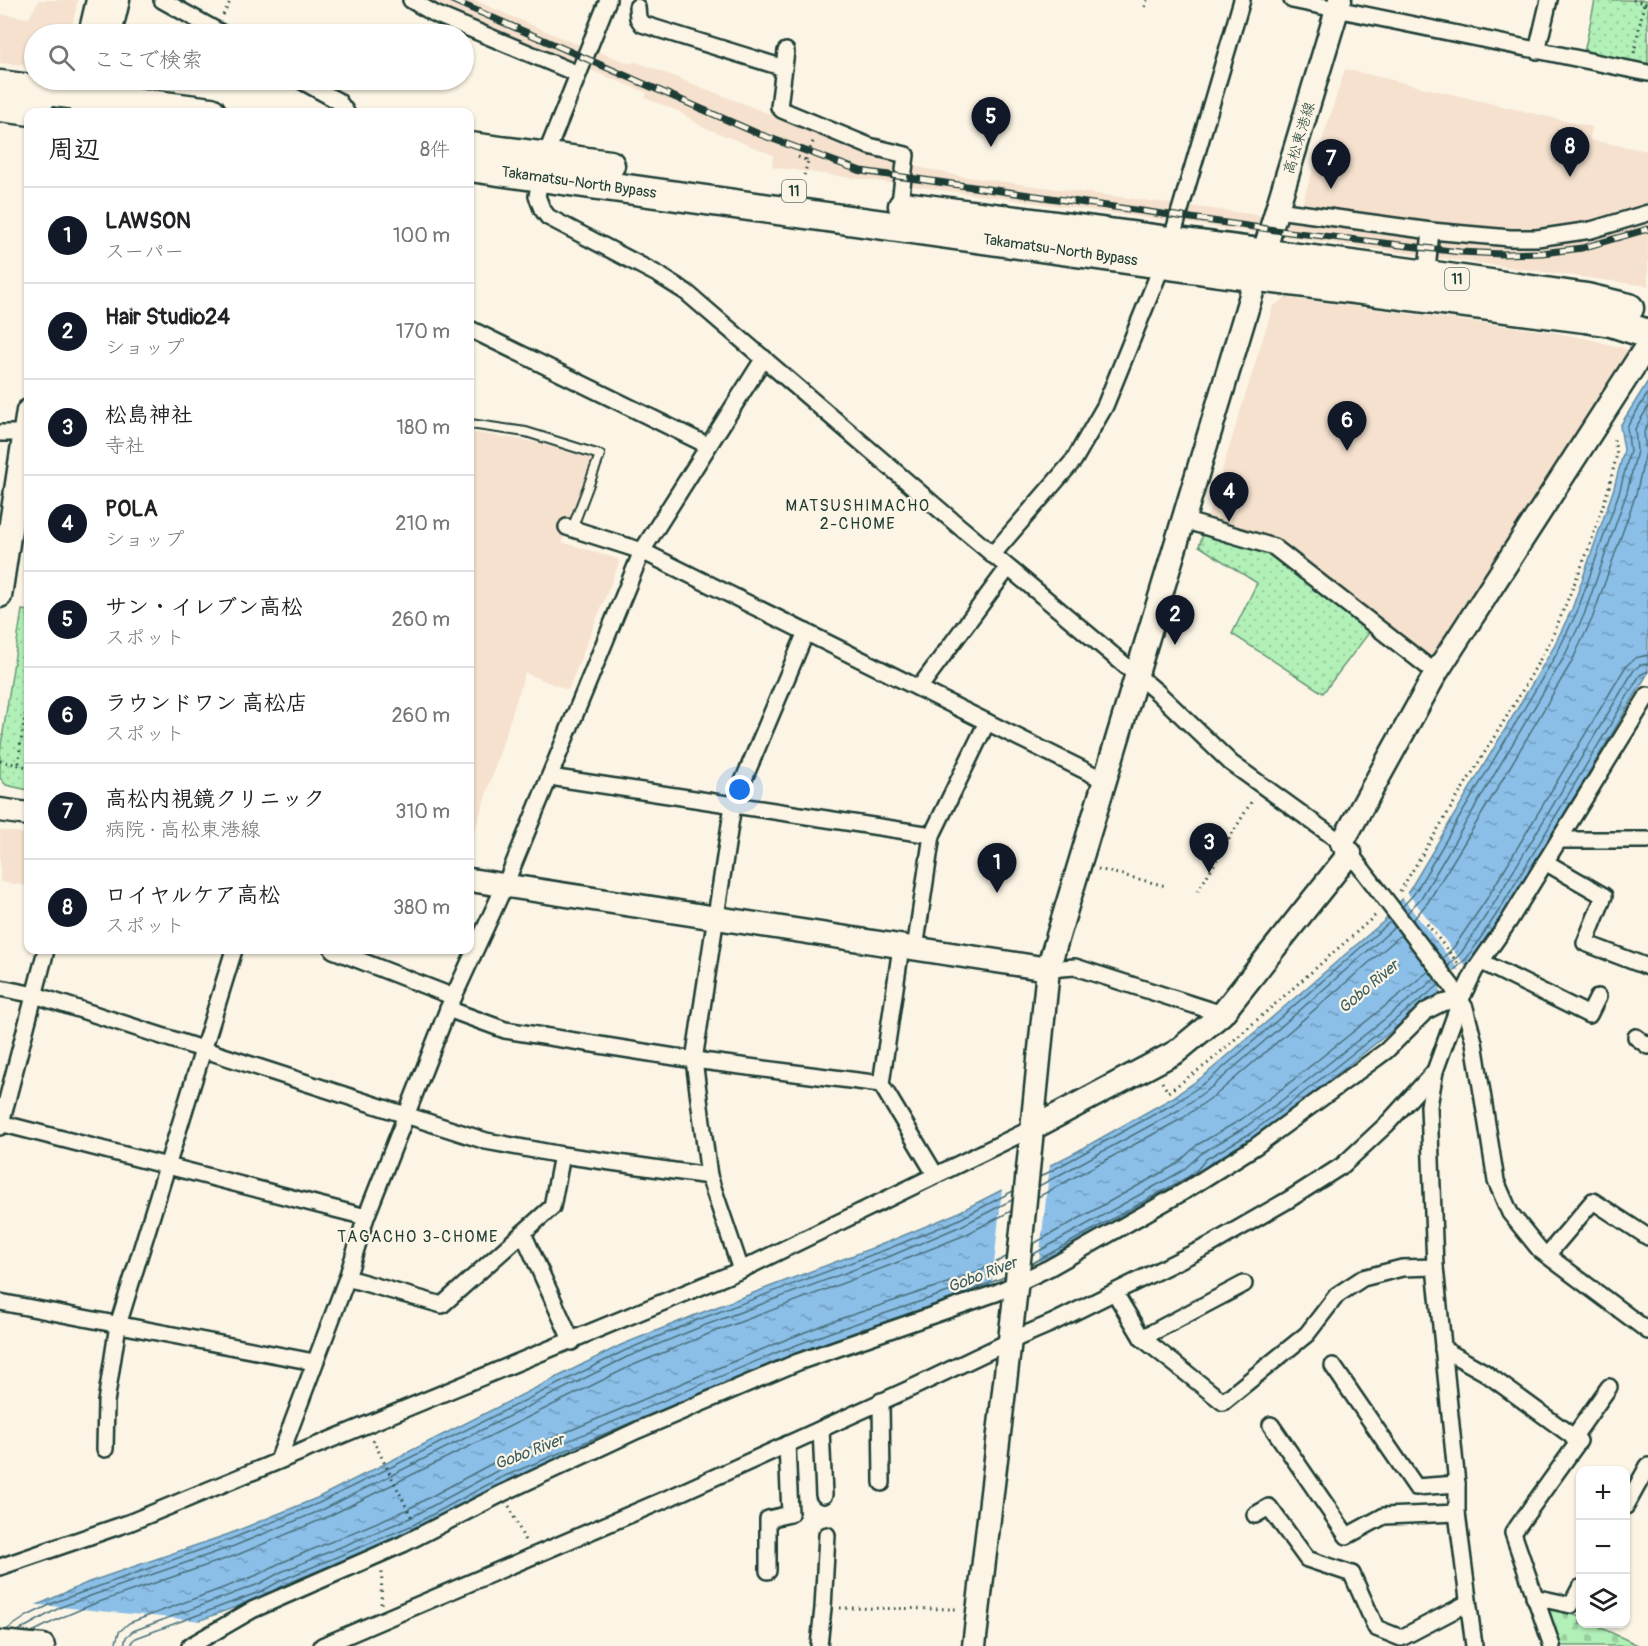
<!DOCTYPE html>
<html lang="ja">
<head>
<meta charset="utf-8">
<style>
  body { margin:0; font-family:Pangolin,"Klee One",sans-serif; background:#f6f6f6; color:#202124 }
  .controls { position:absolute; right:18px; bottom:18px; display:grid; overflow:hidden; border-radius:12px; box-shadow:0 2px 4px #0004 }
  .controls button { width:54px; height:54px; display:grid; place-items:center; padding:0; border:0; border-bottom:2px solid #e0e0e0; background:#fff; color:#202124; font:30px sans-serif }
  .you { position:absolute; left:740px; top:790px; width:21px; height:21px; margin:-15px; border:4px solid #fff; border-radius:50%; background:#1a73e8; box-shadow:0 0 0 9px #1a73e833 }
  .badge { display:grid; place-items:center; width:39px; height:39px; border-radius:50%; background:#111827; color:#fff; font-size:20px; font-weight:700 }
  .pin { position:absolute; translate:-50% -50px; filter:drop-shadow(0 2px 3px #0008) }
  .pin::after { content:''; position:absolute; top:32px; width:21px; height:18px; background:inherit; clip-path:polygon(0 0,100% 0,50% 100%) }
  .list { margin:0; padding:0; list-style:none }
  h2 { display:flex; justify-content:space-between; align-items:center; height:78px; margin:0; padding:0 24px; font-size:26px }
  h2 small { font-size:20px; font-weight:400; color:#757577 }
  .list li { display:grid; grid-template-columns:39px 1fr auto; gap:18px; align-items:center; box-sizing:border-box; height:96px; padding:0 24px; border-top:2px solid #e0e0e0 }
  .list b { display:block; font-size:22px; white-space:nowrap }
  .list p { margin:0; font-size:20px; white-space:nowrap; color:#757577 }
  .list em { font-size:20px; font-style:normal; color:#757577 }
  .icon { flex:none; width:33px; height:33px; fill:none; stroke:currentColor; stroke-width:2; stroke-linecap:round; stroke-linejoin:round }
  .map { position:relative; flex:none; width:1648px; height:1646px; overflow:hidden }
  .search { position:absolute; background:#fff; box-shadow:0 2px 4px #0004; left:24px; top:24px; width:450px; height:66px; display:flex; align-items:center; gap:15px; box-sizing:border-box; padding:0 21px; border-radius:33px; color:#757577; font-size:22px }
  .panel { position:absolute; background:#fff; box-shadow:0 2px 4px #0004; left:24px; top:108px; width:450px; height:846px; border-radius:12px }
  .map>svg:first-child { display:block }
</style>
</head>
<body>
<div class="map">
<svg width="1648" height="1646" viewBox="0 0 1648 1646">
  <defs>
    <pattern id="cemetery-stones" width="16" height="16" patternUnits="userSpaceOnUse" patternTransform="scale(1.5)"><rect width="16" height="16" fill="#b1f0b7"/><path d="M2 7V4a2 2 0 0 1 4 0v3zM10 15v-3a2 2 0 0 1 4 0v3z" fill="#98cf9e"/></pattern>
    <pattern id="park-dots" width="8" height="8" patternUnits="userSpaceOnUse" patternTransform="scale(1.5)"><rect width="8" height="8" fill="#b1f0b7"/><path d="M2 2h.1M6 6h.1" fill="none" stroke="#98cf9e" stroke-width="1.8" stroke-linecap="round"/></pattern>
    <pattern id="water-ripples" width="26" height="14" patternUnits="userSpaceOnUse" patternTransform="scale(1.5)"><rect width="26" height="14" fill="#8bbfe8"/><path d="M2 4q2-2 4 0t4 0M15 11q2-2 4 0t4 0" fill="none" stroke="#719cbd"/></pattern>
  </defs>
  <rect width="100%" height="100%" fill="#fcf5e5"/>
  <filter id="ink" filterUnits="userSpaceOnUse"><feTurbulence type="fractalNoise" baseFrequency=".0167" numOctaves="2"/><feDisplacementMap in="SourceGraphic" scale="12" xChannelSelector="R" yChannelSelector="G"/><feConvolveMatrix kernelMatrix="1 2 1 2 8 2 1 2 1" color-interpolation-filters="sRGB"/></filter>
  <g filter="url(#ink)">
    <g fill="#f5e1ce">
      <polygon points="39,0 78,0 70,34 34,34 34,66 0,63 0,14 29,18"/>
      <polygon points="428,0 474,0 569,41 629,63 637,62 772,115 866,156 960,176 1486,245 1537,245 1565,242 1621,230 1648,220 1648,286 772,167 773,155 701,126 678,111 645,98 647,93 551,54"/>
      <polygon points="1345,69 1592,127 1590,140 1648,151 1648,203 1588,221 1536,229 1511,230 1472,229 1301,207"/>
      <polygon points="1286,298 1552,332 1588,339 1631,350 1434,657 1427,658 1206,522 1273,306"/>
      <polygon points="470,432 535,442 592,459 562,542 618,559 619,563 568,690 525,673 470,846"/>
      <polygon points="0,830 28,834 28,886 0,882"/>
    </g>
    <polygon fill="url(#cemetery-stones)" stroke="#689676" stroke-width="1.5" points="1545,1607 1554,1607 1577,1616 1580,1617 1580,1624 1593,1624 1640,1646 1556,1646"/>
    <g fill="url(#park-dots)" stroke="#689676" stroke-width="1.5">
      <polygon points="1595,0 1648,0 1648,65 1584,53"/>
      <polygon points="1204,531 1272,551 1372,629 1323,693 1232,634 1257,583 1199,546"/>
      <polygon points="22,610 28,611 28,790 6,785 0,778 0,752"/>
    </g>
    <polygon fill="url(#water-ripples)" stroke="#608ba0" stroke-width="1.5" points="1648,381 1648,673 1505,913 1472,962 1439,993 1297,1106 1254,1138 1209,1164 1206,1168 1129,1217 991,1290 604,1441 502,1483 416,1530 286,1584 265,1596 131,1646 24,1611 89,1582 229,1534 317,1498 621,1345 698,1314 888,1242 955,1214 1078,1151 1172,1098 1205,1075 1383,922 1409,891 1551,652 1572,609 1614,488 1624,450 1620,426"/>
    <g fill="#fcf5e5">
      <polygon points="1406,891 1467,968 1441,996 1440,985 1385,915 1398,901 1451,969 1459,970 1401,896"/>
      <polygon points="1050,1164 1038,1269 991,1293 1002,1188"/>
      <polygon points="30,1604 202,1621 139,1646 0,1646 0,1623"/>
    </g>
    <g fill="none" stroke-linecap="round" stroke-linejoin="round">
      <g stroke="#4a717c" stroke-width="1.5">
        <polyline points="1402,907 1414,894 1556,655 1577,612 1620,490 1630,451 1627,427 1648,393"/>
        <polyline points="1407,913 1421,898 1563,659 1584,615 1627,492 1637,451 1635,429 1648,407"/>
        <polyline points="1413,920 1428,902 1494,794 1571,663 1592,619 1636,494 1646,452 1644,432 1648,424"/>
        <polyline points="1442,959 1454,947 1486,900 1626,666 1635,658 1648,655"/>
        <polyline points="1448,966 1461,953 1493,905 1634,670 1640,665 1648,664"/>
        <polyline points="1452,972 1467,958 1500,909 1640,675 1648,671"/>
        <polyline points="1040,1177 1175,1103 1209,1080 1391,921"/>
        <polyline points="1039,1186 1179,1110 1213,1086 1395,927"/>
        <polyline points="1038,1197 1183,1118 1218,1093 1401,935"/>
        <polyline points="1033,1244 1177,1164 1197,1145 1242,1119 1283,1088 1429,971"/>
        <polyline points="1032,1255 1182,1171 1202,1153 1247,1126 1289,1095 1435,979"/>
        <polyline points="1031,1264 1186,1178 1196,1171 1206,1159 1251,1133 1293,1101 1439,985"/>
        <polyline points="799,1352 953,1298 1004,1277"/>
        <polyline points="6,1630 27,1616 58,1601 231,1539 319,1503 624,1351 700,1319 890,1248 958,1220 1013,1191"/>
        <polyline points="18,1631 61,1607 93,1595 234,1546 322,1510 627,1357 703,1326 893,1255 961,1226 1012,1200"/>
        <polyline points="32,1632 65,1616 96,1603 237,1555 325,1518 631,1366 706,1335 896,1263 965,1235 1011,1211"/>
        <polyline points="115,1646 119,1632 129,1623 255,1576 278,1564 406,1510 493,1463 775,1344 828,1323 947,1283 982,1270 1006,1257"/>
        <polyline points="124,1646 126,1637 133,1631 259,1584 281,1572 410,1518 497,1471 778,1352 831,1332 951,1291 1005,1268"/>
        <polyline points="132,1646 132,1641 136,1638 262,1591 284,1579 413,1525 500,1478 789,1356"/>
      </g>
      <g stroke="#1f3d34" stroke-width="12">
        <polyline id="lane" points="470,424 526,432 600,455 572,529"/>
      </g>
      <g stroke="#1f3d34" stroke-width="20">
        <g id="street">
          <polyline points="162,0 223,34"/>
          <polyline points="411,0 435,14 578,74"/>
          <polyline points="608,0 545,157 537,196 542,209 548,217 659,275 686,292 954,522 1120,661 1157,692 1231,763 1342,843 1451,985 1465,1008 1474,1042 1496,1181 1510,1213 1540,1250 1648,1331"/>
          <polyline points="1292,0 1648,73"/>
          <polyline points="637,7 638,18 642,24 784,68"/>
          <polyline points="786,51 779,107 782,110 869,146 906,155 899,210"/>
          <polyline points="1537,51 1549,0"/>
          <polyline points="300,80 338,101 346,112"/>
          <polyline points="1277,210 1431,231 1510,238 1537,238 1591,230 1648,213"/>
          <polyline points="1171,241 1242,0"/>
          <polyline points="1426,279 1431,231"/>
          <polyline points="470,329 707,445"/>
          <polyline points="0,433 25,433"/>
          <polyline points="1183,520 1274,547 1436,673"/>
          <polyline points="567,527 642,551 1106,781"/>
          <polyline points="992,555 1074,460 1105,406 1163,263"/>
          <polyline points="919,688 1008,568"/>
          <polyline points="550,777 932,835 915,949"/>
          <polyline points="932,835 987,722"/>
          <polyline points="1559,840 1648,840"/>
          <polyline points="1545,862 1604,896 1585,943 1648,967"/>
          <polyline points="901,947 881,1084 935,1174"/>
          <polyline points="333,950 454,997"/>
          <polyline points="1482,962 1589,1015 1598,997"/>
          <polyline points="1048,969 1075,967 1222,1014"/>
          <polyline points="0,988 35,995 486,1141 562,1155 709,1176"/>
          <polyline points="448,1009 505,1030 694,1060 881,1084"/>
          <polyline points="1636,1037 1648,1046"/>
          <polyline points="0,1123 366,1217"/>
          <polyline points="0,1127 46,950"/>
          <polyline points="523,1233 572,1342"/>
          <polyline points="1547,1255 1593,1201 1648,1237"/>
          <polyline points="741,1270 709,1176 694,1060 733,805 806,632"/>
          <polyline points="347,1278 442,1305 552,1207 562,1155"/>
          <polyline points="1115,1293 1142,1338 1223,1402 1307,1334 1337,1295 1363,1278 1402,1268 1435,1267"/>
          <polyline points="0,1302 314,1362"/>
          <polyline points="1142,1338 1244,1284"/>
          <polyline points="1443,1349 1484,1372 1579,1441 1513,1533 1552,1646"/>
          <polyline points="1333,1366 1416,1487 1457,1484"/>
          <polyline points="881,1401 882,1483"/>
          <polyline points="1271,1425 1347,1536 1384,1516 1457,1513"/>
          <polyline points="821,1429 824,1495"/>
          <polyline points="1573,1438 1609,1387"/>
          <polyline points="105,1449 106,1402 118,1325 234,950"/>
          <polyline points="278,1461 347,1278 366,1217 448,1009 505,885 642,551 764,358"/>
          <polyline points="1626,1506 1648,1466"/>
          <polyline points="1255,1515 1269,1507 1307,1559 1352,1574 1376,1628 1401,1638 1468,1603"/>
          <polyline points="0,1567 131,1522 741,1270 1033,1128"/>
          <polyline points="768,1571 768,1519 790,1514 787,1444"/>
          <polyline points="1534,1597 1571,1605 1580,1588"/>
          <polyline points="190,1646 252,1610 403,1544 503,1493 638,1430 798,1362 996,1293 1049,1268 1183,1192 1256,1146 1386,1051 1426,1011 1442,1003 1461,999"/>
          <polyline points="322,1646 671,1497 918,1385 1010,1341 1052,1323 1210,1245 1288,1200 1343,1165 1387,1124 1435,1071"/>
          <polyline points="819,1646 823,1608 827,1535"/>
          <polyline points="1474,1646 1457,1513 1457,1484 1435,1267 1429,1106 1435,1071 1461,999 1475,970 1509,921 1648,695"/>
        </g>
      </g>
      <g stroke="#1f3d34" stroke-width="27">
        <g id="secondary">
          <polyline points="90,34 98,0"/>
          <polyline points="110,34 118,0"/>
          <polyline points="81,112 91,96 97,80"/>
          <polyline points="0,596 28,411"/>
          <polyline points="0,810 28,814"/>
          <polyline points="1342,843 1436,673 1648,344"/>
          <polyline points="470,880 1048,969"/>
          <polyline points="1033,1128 1176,1052 1222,1014 1350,853"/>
          <polyline points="0,1642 43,1646"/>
          <polyline points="974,1646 1017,1280 1048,969 1340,0"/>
        </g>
      </g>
      <g stroke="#1f3d34" stroke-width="33">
        <g id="highway">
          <polyline points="0,85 211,112"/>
          <polyline points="0,107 39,112"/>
          <polyline points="470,147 610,165"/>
          <path id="s1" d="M470,167L1219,272L1585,318L1611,322L1648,334"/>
          <polyline points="903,206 1427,275 1587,298 1629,308"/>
        </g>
      </g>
      <g stroke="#1f3d34" stroke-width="3" stroke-dasharray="1.5 4.5" stroke-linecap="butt">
        <polyline points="1633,0 1648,4"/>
        <polyline points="1145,7 1147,0"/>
        <polyline points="223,15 231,0"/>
        <polyline points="1634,53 1644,4"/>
        <polyline points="798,157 808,161 804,176"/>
        <polyline points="806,160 814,139"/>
        <polyline points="0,761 28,767"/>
        <polyline points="19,763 20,747 28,698"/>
        <polyline points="1098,869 1166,886"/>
        <polyline points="1198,891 1253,799"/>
        <polyline points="1400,891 1518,698 1551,640 1589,548 1609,487 1617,454 1613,436"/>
        <polyline points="1427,924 1460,966"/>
        <polyline points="1162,1082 1168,1092 1207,1064 1376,915"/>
        <polyline points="373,1440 413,1520"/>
        <polyline points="509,1506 526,1543"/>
        <polyline points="381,1604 382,1571"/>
        <polyline points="840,1608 959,1609"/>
      </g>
      <use href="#lane" stroke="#fcf5e5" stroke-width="8"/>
      <use href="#street" stroke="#fcf5e5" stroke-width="15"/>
      <use href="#secondary" stroke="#fcf5e5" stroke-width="22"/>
      <use href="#highway" stroke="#fcf5e5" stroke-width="28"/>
      <g stroke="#1f3d34" stroke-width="7">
        <polyline id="rail" points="452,0 759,134 861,171 1289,232 1460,252 1502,254 1542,253 1582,248 1648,229"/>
      </g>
      <use href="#rail" stroke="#fcf5e5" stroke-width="4.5" stroke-dasharray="14" stroke-linecap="butt"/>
    </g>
  </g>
  <g text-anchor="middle" stroke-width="4.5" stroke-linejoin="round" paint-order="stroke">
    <g fill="#fcf5e5" stroke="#617469" stroke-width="1.5">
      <rect x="782" y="180" width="24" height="22" rx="4.5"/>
      <rect x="1445" y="268" width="24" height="22" rx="4.5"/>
    </g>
    <g font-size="14" font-weight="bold" fill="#1f3d34">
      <text x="794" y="196">11</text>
      <text x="1457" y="284">11</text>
    </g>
    <g font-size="15" fill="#1f3d34" stroke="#fcf5e5">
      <text transform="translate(1299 138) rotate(-73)" y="5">高松東港線</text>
      <text dy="5" stroke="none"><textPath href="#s1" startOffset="110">Takamatsu-North Bypass</textPath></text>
      <text dy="5" stroke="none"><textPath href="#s1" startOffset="596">Takamatsu-North Bypass</textPath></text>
    </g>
    <g font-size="16" letter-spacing="1.5" fill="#1f3d34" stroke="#fcf5e5">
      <text x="858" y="511">MATSUSHIMACHO<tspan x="858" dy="18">2-CHOME</tspan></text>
      <text x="418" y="1242">TAGACHO 3-CHOME</text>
    </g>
    <g font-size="16" font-style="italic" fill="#3a5e61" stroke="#fcf5e5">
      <text transform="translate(1368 986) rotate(-40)" y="6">Gobo River</text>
      <text transform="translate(982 1274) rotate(-21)" y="6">Gobo River</text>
      <text transform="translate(529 1451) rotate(-21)" y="6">Gobo River</text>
    </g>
  </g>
</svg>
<div class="controls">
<button>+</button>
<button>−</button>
<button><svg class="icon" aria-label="layers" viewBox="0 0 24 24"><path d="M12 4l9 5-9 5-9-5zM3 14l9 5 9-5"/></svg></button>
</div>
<div class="you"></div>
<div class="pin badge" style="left:997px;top:893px">1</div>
<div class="pin badge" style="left:1175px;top:645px">2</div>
<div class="pin badge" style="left:1209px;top:873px">3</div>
<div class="pin badge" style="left:1229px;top:522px">4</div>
<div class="pin badge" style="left:991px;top:147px">5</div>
<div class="pin badge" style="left:1347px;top:451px">6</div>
<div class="pin badge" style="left:1331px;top:189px">7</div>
<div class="pin badge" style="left:1570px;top:177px">8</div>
<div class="search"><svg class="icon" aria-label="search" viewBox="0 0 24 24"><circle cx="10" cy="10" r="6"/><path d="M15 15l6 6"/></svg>ここで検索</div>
<section class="panel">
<h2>周辺<small>8件</small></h2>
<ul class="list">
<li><span class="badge">1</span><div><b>LAWSON</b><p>スーパー</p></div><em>100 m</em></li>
<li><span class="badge">2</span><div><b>Hair Studio24</b><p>ショップ</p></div><em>170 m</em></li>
<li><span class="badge">3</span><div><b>松島神社</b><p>寺社</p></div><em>180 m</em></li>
<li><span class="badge">4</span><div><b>POLA</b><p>ショップ</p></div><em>210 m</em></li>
<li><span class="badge">5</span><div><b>サン・イレブン高松</b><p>スポット</p></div><em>260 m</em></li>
<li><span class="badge">6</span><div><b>ラウンドワン 高松店</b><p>スポット</p></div><em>260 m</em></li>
<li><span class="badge">7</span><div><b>高松内視鏡クリニック</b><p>病院 · 高松東港線</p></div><em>310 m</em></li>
<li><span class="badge">8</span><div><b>ロイヤルケア高松</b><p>スポット</p></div><em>380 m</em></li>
</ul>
</section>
</div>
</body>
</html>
